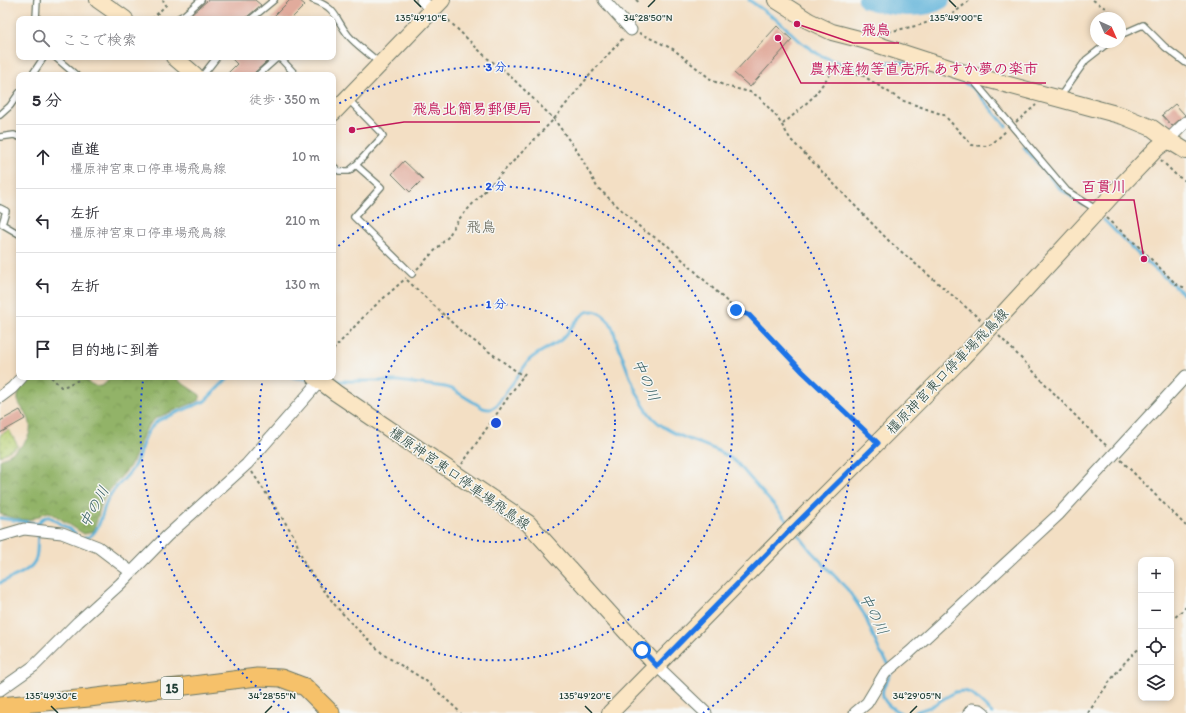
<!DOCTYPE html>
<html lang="ja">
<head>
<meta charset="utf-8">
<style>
  body { margin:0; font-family:Itim,"Klee One",sans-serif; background:#f2f2f3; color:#2b2b33 }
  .controls { position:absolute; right:12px; bottom:12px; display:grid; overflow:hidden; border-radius:8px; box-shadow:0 2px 6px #0003 }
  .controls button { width:36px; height:36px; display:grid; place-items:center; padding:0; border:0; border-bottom:1px solid #e1e1e2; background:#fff; color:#2b2b33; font:20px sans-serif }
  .compass { position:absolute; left:1090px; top:12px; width:36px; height:36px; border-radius:50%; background:#fff; box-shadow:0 2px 6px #0003; rotate:135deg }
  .stop { position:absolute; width:12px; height:12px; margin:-9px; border:3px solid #1a73e8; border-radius:50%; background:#fff }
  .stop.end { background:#1a73e8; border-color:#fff; box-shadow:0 1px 4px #0008 }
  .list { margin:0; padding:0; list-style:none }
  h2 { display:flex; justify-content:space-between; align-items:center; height:52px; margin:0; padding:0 16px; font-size:17px }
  h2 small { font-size:13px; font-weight:400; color:#7c7c81 }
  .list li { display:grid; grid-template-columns:26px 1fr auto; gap:12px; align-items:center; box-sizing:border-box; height:64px; padding:0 16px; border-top:1px solid #e1e1e2 }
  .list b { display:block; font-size:15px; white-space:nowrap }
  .list p { margin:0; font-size:13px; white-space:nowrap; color:#7c7c81 }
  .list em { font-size:13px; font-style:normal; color:#7c7c81 }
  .icon { flex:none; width:22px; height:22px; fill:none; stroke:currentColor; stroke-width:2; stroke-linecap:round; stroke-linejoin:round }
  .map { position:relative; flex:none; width:1186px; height:713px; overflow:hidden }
  .search { position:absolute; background:#fff; box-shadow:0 2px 6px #0003; left:16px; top:16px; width:320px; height:44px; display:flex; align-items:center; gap:10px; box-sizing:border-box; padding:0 14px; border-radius:8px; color:#7c7c81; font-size:15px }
  .panel { position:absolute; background:#fff; box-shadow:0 2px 6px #0003; left:16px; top:72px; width:320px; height:308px; border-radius:8px }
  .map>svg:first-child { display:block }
</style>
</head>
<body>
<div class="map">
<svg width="1186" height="713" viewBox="0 0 1186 713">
  <defs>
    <pattern id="grass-dots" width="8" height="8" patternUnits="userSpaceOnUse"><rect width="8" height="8" fill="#b8d176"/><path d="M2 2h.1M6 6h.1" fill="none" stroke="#9eb467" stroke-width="1.8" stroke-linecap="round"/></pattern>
    <pattern id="forest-crowns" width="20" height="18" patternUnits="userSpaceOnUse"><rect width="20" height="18" fill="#92b367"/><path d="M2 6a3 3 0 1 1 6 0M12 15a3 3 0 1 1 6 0" fill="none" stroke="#779356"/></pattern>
  </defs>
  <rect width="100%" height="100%" fill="#f6f6f2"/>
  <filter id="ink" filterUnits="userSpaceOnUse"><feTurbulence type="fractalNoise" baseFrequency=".025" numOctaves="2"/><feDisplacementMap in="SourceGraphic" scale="8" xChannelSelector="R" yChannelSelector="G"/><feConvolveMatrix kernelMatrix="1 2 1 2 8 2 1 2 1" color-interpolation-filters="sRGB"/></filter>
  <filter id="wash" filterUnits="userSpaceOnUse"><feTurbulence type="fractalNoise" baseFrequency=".012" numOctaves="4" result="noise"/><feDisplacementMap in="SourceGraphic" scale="16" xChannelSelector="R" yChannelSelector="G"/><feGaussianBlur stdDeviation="0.9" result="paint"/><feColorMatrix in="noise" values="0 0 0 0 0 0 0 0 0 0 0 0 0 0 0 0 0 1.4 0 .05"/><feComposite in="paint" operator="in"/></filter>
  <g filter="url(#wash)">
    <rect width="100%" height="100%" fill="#f3dfc4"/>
    <polygon fill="url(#grass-dots)" stroke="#6c8755" points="9,430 18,446 0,456 0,435"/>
    <path fill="url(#forest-crowns)" stroke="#58784e" d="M27,377H85C87,383 95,387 101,386C105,385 108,380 111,377H178L179,381L200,395V398L198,401L156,418C141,429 141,446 133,461C125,475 111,485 103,500C98,510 98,522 92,532L84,534L50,512C43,512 39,517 32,519C22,522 10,517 0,514V460C14,452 33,442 30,423C29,415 20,408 18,400C17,392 23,383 27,377Z"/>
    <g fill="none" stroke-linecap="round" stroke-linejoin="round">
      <g stroke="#5eb3da" stroke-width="3">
        <polyline points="749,0 780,22 802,43 818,54 834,61 850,67 859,69 889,62 899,62 911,64 962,81 975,90 1006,126"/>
        <polyline points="1024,147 1058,187 1083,205"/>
        <polyline points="1104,220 1137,253 1186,296"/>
        <polyline points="291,377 311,380"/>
        <path d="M330,381H398L445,387L452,389L483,408C490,410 492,409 497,405L529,360C539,351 552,347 562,339C571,331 576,317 587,312C595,309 603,314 608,320C614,327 615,337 618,345C626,366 638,403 653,418C676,442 714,442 738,464L790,524"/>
        <polyline points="0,518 39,524"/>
        <path d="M38,527C39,520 43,516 50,517L75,533"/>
        <polyline points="796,532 811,551 848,590 864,614 880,652 890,666"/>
        <path d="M85,538H87C102,530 101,512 108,499C114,487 126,479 133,468C144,450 141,433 159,420L205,401L229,377"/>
        <path d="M0,583C11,577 32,572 36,558C38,551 37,541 38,533"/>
        <path d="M891,672C890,678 885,683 883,689C880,701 892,709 901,713"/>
        <polyline points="912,713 930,707 955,692 964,691 971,693 992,713"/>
      </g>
      <path stroke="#5eb3da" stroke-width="18" d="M867,0C887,6 922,12 941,0"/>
    </g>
    <g id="blocks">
      <g fill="#e1ab9c">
        <polygon points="208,0 255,0 261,5 248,16 247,19 196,19 192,14"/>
        <polygon points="290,0 299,0 305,5 291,19 271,19"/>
        <polygon points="777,26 792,40 750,87 734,73"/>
        <polygon points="230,57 272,57 255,72 254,75 226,75 237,64"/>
        <polygon points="1175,104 1185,115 1172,126 1162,115"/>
        <polygon points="404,161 423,179 410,192 392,174"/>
        <polygon points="20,410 25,419 0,433 0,421"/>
      </g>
    </g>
  </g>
  <g filter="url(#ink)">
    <use href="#blocks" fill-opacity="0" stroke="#697666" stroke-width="1"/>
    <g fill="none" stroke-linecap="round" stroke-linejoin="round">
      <g stroke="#697666" stroke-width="8">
        <g id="lane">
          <path d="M313,0C337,8 334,17 348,35C356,45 369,53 379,63"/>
          <polyline points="36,19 37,0"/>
          <polyline points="177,19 184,15 201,0"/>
          <polyline points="251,19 274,0"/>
          <polyline points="1120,35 1143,25 1165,47 1186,63"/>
          <polyline points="55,57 76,75"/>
          <polyline points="32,75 44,57"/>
          <polyline points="203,75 217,57"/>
          <polyline points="258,75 277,58 281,59 296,75"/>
          <polyline points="973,80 1067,191 1097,210"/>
          <polyline points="1059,98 1086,60 1109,42"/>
          <polyline points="0,115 10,106 19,93"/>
          <polyline points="0,137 14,135 19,137"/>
          <polyline points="356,165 381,187 354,217 412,274"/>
          <polyline points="333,166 339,171 349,171 356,165 383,136 381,133 348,99"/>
          <polyline points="0,208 6,211 2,224 19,234"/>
        </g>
      </g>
      <g stroke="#697666" stroke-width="13">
        <g id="street">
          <polyline points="422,0 431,10"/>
          <polyline points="604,0 631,30"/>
          <polyline points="1168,140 1186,122"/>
          <polyline points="0,397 12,388 22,377"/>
          <polyline points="0,536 24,529 62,533 98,547 131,572"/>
          <polyline points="657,666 706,713"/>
          <polyline points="0,690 34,666 78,622 120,584 167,536 247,464 320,381"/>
          <polyline points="855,713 867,703 885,673 910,652 1058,515 1186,376"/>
          <polyline points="969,713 972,709 980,710 984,713"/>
        </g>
      </g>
      <g stroke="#697666" stroke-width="18">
        <g id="secondary">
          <polyline points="98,0 125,19"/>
          <polyline points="776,0 809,21 832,32 863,40 968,74 1123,116 1152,128 1168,140 1186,151"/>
          <polyline points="174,57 195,75"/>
          <polyline points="333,113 442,0"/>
          <polyline points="315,377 336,393 528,523 657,666"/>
          <polyline points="610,713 798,522 957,363 990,328 1115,192 1157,148 1168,140"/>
        </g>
      </g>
      <g stroke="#697666" stroke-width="19">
        <polyline id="primary" points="0,706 89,698 257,677 281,678 305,687 331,713"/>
      </g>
      <g stroke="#697666" stroke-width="2" stroke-dasharray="3 3" stroke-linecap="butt">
        <polyline points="636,0 640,3"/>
        <polyline points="1093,0 1105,8 1113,18"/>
        <polyline points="444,16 487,58 504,70 554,119 581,157 597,187 643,230 667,245 736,310 749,315 803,372 869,435"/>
        <polyline points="152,19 166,5 163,0"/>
        <polyline points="639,33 673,49 713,81 729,87 750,92 759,97 777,117 791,140 803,152 890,242 981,320"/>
        <polyline points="883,33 920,25 954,13 970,0"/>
        <polyline points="1016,122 1036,105"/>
        <polyline points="783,124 798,111 814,96 837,65 856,75 862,75 901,100 944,115 972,145 985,146 992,144 1007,130"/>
        <polyline points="1161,160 1177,176 1186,181"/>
        <polyline points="1106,218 1137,245 1177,285 1186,288"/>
        <polyline points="417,269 448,237 459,219 478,198 554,119 588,77 624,37"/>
        <polyline points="407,280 463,333 523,376"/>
        <path d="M999,336C1036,372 1069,412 1108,447"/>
        <polyline points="333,350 368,312 406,278"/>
        <path d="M51,377L61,387C69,386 72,381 81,380"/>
        <polyline points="1121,460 1186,526"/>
        <polyline points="462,464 525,373"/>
        <polyline points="252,472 294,536 305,565 335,605 352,624 384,655 425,680 461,713"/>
        <polyline points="1171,621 1186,607"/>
        <path d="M1088,713C1104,690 1119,665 1141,647"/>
      </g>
      <use href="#lane" stroke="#fff" stroke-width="5.5"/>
      <use href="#street" stroke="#fff" stroke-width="11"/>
      <use href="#secondary" stroke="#fbe6c4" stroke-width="16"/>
      <use href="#primary" stroke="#f6c16b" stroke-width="17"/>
    </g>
  </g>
  <g fill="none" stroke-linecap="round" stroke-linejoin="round" filter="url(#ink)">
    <polyline stroke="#1a73e8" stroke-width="5" points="642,650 657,666 798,522 878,443 803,372 749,315 736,310"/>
  </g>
  <path fill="none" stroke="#1f3d34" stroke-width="1.5" d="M414,0L421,7M949,0L956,7M648,7L655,0M51,706L58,713M585,706L592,713M265,713L272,706M910,713L917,706"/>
  <g fill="none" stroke="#1d4ed8" stroke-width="2" stroke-dasharray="2 4">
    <circle cx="496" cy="423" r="119"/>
    <path d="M334 250A237 237 0 1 1 263 378"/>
    <path d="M289 713A356 356 0 0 1 143 380M334 106A356 356 0 0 1 703 713"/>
  </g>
  <g text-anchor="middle" stroke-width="3" stroke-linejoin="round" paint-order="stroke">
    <rect fill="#f6f6f2" stroke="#60746d" stroke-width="1" x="161" y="677" width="22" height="22" rx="3"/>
    <g font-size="13" font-weight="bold" fill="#1f3d34">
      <text x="172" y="693">15</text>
    </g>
    <g font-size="14" fill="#1f3d34" stroke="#f6f6f2">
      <text transform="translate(947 371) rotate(-46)" y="5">橿原神宮東口停車場飛鳥線</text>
      <text transform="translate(460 478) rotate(35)" y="5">橿原神宮東口停車場飛鳥線</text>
    </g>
    <g font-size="15" fill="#636458" stroke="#f6f6f2">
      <text x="481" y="232">飛鳥</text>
    </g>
    <g font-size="15" font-style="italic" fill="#2f5a5e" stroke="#f6f6f2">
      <text transform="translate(646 380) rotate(66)" y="5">中の川</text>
      <text transform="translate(94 507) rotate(-61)" y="5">中の川</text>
      <text transform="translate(874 614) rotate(63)" y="5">中の川</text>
    </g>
  </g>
  <g font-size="10" text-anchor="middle" fill="#1f3d34" stroke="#f6f6f2" stroke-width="3" stroke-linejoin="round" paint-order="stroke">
    <text x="421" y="21">135°49'10"E</text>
    <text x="648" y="21">34°28'50"N</text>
    <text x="956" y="21">135°49'00"E</text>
    <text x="51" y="699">135°49'30"E</text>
    <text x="272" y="699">34°28'55"N</text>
    <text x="585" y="699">135°49'20"E</text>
    <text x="917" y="699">34°29'05"N</text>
  </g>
  <circle cx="496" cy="423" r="6" fill="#1d4ed8" stroke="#f6f6f2" stroke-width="2"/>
  <g font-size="12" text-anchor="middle" font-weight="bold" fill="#1d4ed8" stroke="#f6f6f2" stroke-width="3" stroke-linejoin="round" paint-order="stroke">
    <text x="496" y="71">3 分</text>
    <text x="496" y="190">2 分</text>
    <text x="496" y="308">1 分</text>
  </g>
  <path fill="none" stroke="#c2185b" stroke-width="1.5" d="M797 24L853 43H899M778 38L801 83H1046M352 130L404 122H540M1144 259L1134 200H1073"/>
  <g fill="#c2185b" stroke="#f6f6f2" stroke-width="1.5">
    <circle cx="797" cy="24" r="4"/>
    <circle cx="778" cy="38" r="4"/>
    <circle cx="352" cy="130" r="4"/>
    <circle cx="1144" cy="259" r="4"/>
  </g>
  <g font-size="15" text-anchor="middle" font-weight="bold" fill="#c2185b" stroke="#f6f6f2" stroke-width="3" stroke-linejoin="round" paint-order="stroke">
    <text x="876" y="35">飛鳥</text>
    <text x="924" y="74">農林産物等直売所 あすか夢の楽市</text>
    <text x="472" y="114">飛鳥北簡易郵便局</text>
    <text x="1104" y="192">百貫川</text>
  </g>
</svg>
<div class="controls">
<button>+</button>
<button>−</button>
<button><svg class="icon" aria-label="locate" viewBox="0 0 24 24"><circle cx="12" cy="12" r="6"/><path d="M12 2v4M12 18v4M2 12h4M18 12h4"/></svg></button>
<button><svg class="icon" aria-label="layers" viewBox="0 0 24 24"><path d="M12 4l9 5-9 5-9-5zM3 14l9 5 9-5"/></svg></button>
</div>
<svg class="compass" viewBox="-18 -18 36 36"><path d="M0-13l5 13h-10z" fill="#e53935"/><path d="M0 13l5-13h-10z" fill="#7c7c81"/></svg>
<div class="stop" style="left:642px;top:650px"></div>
<div class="stop end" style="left:736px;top:310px"></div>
<div class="search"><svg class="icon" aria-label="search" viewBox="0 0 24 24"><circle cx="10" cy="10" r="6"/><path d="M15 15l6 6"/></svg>ここで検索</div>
<section class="panel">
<h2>5 分<small>徒歩 · 350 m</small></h2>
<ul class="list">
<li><svg class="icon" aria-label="ahead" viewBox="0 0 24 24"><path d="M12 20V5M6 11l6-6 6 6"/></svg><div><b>直進</b><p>橿原神宮東口停車場飛鳥線</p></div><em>10 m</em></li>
<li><svg class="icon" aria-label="left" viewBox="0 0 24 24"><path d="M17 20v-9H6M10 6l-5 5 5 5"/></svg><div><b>左折</b><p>橿原神宮東口停車場飛鳥線</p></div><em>210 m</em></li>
<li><svg class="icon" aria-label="left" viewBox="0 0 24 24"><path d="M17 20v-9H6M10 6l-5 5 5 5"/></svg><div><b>左折</b></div><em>130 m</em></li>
<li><svg class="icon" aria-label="arrive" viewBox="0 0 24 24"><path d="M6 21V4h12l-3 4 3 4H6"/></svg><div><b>目的地に到着</b></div></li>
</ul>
</section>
</div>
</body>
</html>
